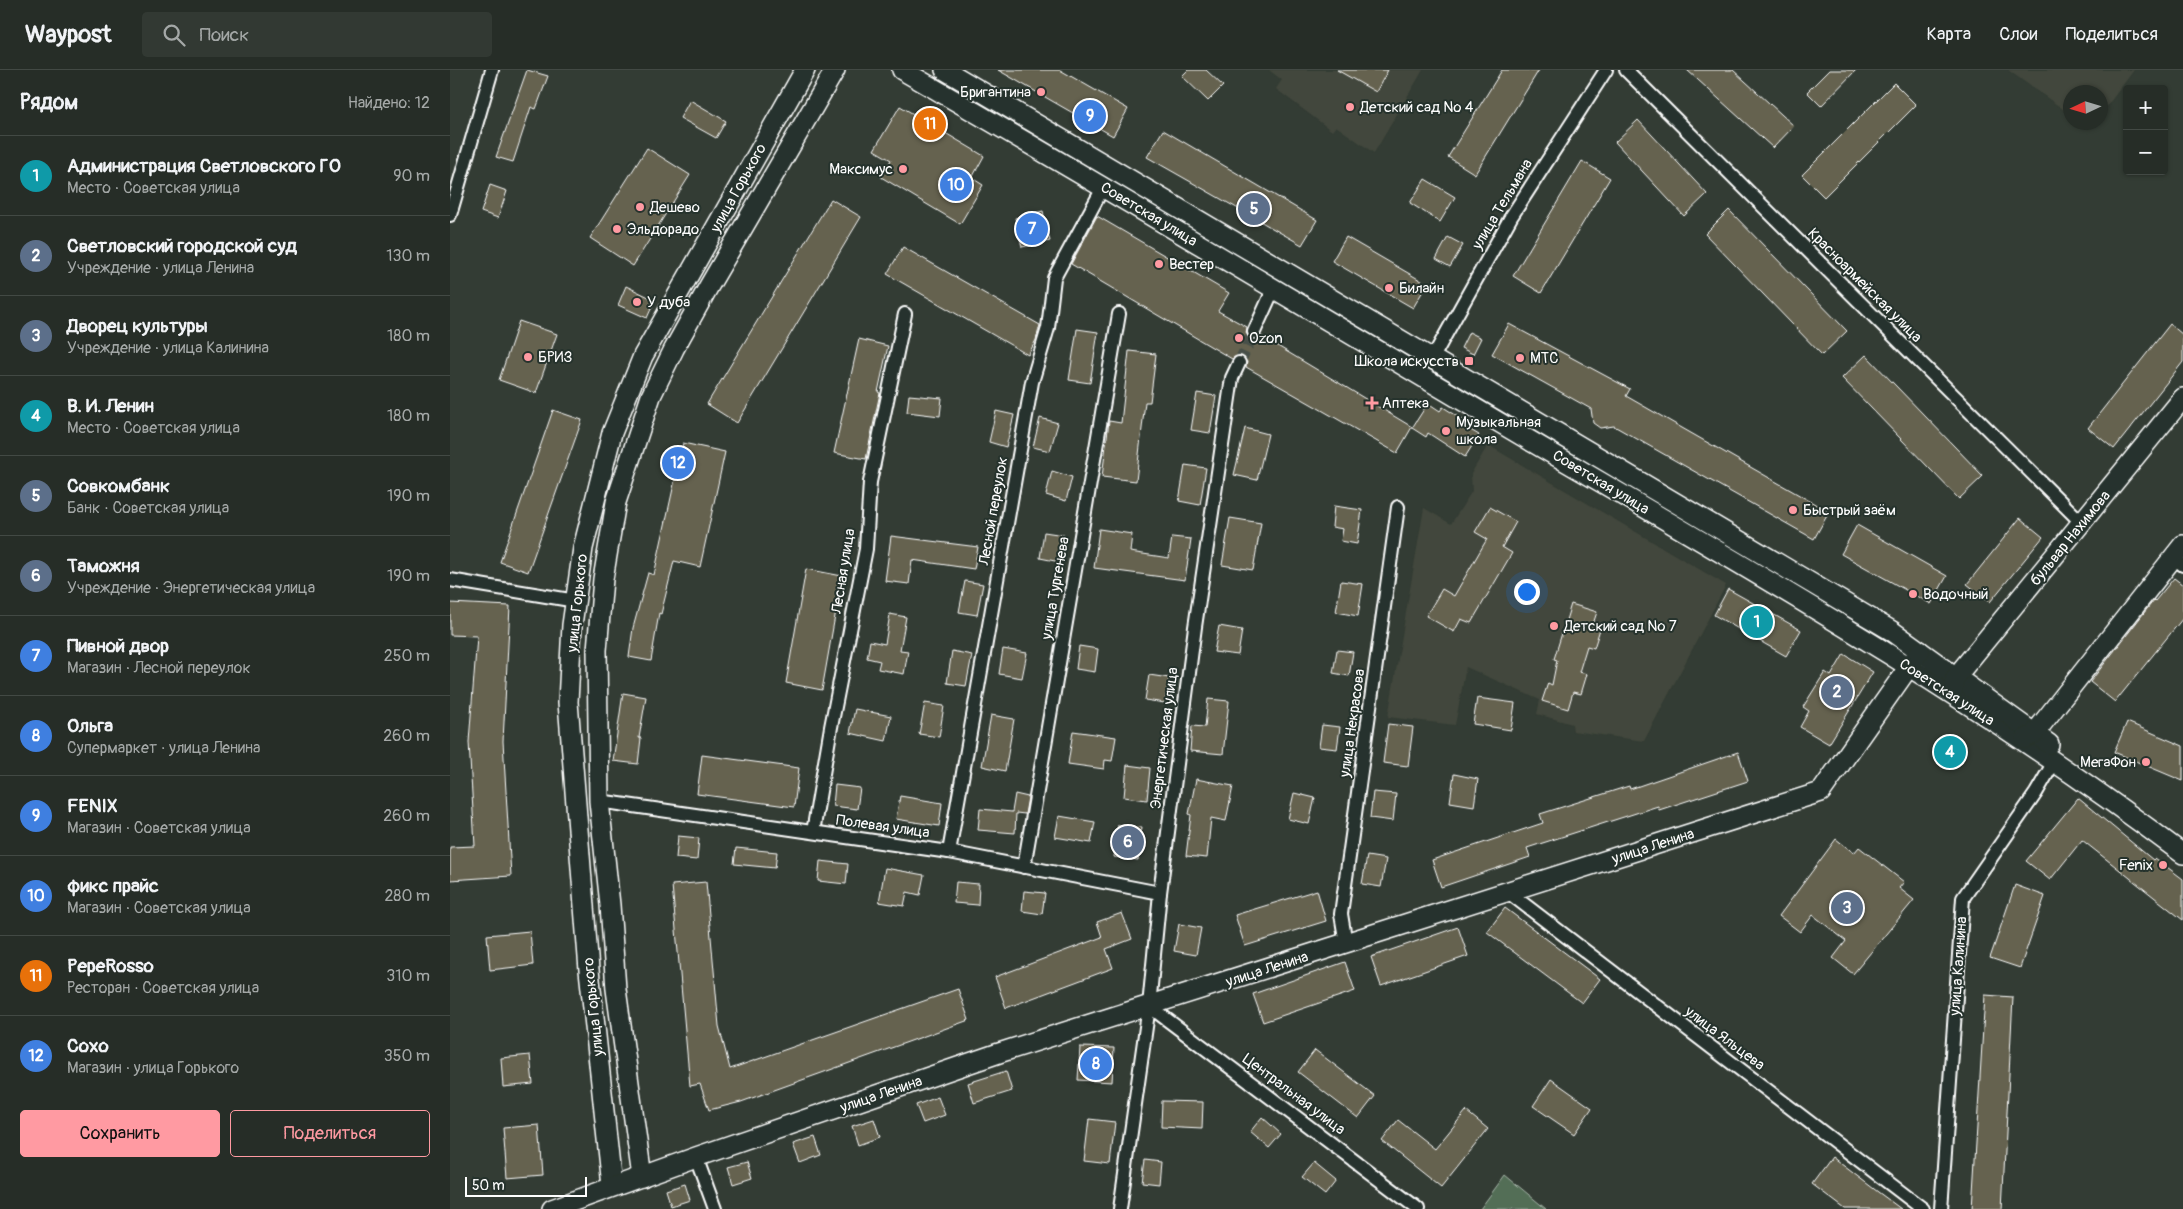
<!DOCTYPE html>
<html lang="ru">
<head>
<meta charset="utf-8">
<style>
  body { margin:0; font-family:Pangolin,sans-serif; background:#323933; color:#f1f3f6 }
  .controls { position:absolute; right:15px; top:15px; display:grid; overflow:hidden; border-radius:5px; box-shadow:0 1px 4px #0004 }
  .controls button { width:45px; height:45px; display:grid; place-items:center; padding:0; border:0; border-bottom:1px solid #424944; background:#262d27; color:#f1f3f6; font:25px sans-serif }
  .compass { position:absolute; left:1613px; top:15px; width:45px; height:45px; border-radius:50%; background:#262d27; box-shadow:0 1px 4px #0004; rotate:266deg }
  .scale { position:absolute; left:15px; bottom:12px; width:122px; box-sizing:border-box; padding-left:5px; border:2px solid #fff; border-top:0; font-size:14px; line-height:18px; white-space:nowrap; color:#fff; -webkit-text-stroke:4px #26332d; paint-order:stroke }
  .you { position:absolute; left:1076px; top:521px; width:18px; height:18px; margin:-12px; border:4px solid #fff; border-radius:50%; background:#1a73e8; box-shadow:0 0 0 8px #1a73e833 }
  .badge { display:grid; place-items:center; width:32px; height:32px; border-radius:50%; background:#ff9aa2; color:#fff; font-size:16px; font-weight:700 }
  .pin { position:absolute; translate:-50% -50%; border:2px solid #fff; box-shadow:0 1px 5px #0006 }
  .list { margin:0; padding:0; list-style:none }
  h2 { display:flex; justify-content:space-between; align-items:center; height:65px; margin:0; padding:0 20px; font-size:21px }
  h2 small { font-size:16px; font-weight:400; color:#a4a8a7 }
  .list li { display:grid; grid-template-columns:32px 1fr auto; gap:15px; align-items:center; box-sizing:border-box; height:80px; padding:0 20px; border-top:1px solid #424944 }
  .list b { display:block; font-size:19px; white-space:nowrap }
  .list p { margin:0; font-size:16px; white-space:nowrap; color:#a4a8a7 }
  .list em { font-size:16px; font-style:normal; color:#a4a8a7 }
  .actions { display:flex; gap:10px; padding:15px 20px }
  .actions a { flex:1; padding:11px 0; border:1px solid #ff9aa2; border-radius:5px; text-align:center; font-size:18px; color:#ff9aa2 }
  .actions .main { background:#ff9aa2; color:#111 }
  .icon { flex:none; width:28px; height:28px; fill:none; stroke:currentColor; stroke-width:2; stroke-linecap:round; stroke-linejoin:round }
  .map { position:relative; flex:none; width:1733px; height:1139px; overflow:hidden }
  header { display:flex; align-items:center; gap:30px; box-sizing:border-box; height:70px; padding:0 25px; background:#262d27; border-bottom:1px solid #424944 }
  header strong { font-size:24px }
  nav { display:flex; gap:28px; margin-inline-start:auto; font-size:18px }
  .search { width:350px; height:45px; background:#323933; display:flex; align-items:center; gap:12px; box-sizing:border-box; padding:0 18px; border-radius:5px; color:#a4a8a7; font-size:19px }
  main { display:flex }
  aside { flex:1; background:#262d27 }
  .map>svg:first-child { display:block }
</style>
</head>
<body>
<header>
<strong>Waypost</strong>
<div class="search"><svg class="icon" aria-label="search" viewBox="0 0 24 24"><circle cx="10" cy="10" r="6"/><path d="M15 15l6 6"/></svg>Поиск</div>
<nav><a>Карта</a><a>Слои</a><a>Поделиться</a></nav>
</header>
<main>
<aside>
<h2>Рядом<small>Найдено: 12</small></h2>
<ul class="list">
<li><span class="badge" style="background:#0f9aa8">1</span><div><b>Администрация Светловского ГО</b><p>Место · Советская улица</p></div><em>90 m</em></li>
<li><span class="badge" style="background:#5c6f8a">2</span><div><b>Светловский городской суд</b><p>Учреждение · улица Ленина</p></div><em>130 m</em></li>
<li><span class="badge" style="background:#5c6f8a">3</span><div><b>Дворец культуры</b><p>Учреждение · улица Калинина</p></div><em>180 m</em></li>
<li><span class="badge" style="background:#0f9aa8">4</span><div><b>В. И. Ленин</b><p>Место · Советская улица</p></div><em>180 m</em></li>
<li><span class="badge" style="background:#5c6f8a">5</span><div><b>Совкомбанк</b><p>Банк · Советская улица</p></div><em>190 m</em></li>
<li><span class="badge" style="background:#5c6f8a">6</span><div><b>Таможня</b><p>Учреждение · Энергетическая улица</p></div><em>190 m</em></li>
<li><span class="badge" style="background:#3f7fe0">7</span><div><b>Пивной двор</b><p>Магазин · Лесной переулок</p></div><em>250 m</em></li>
<li><span class="badge" style="background:#3f7fe0">8</span><div><b>Ольга</b><p>Супермаркет · улица Ленина</p></div><em>260 m</em></li>
<li><span class="badge" style="background:#3f7fe0">9</span><div><b>FENIX</b><p>Магазин · Советская улица</p></div><em>260 m</em></li>
<li><span class="badge" style="background:#3f7fe0">10</span><div><b>фикс прайс</b><p>Магазин · Советская улица</p></div><em>280 m</em></li>
<li><span class="badge" style="background:#e8710a">11</span><div><b>PepeRosso</b><p>Ресторан · Советская улица</p></div><em>310 m</em></li>
<li><span class="badge" style="background:#3f7fe0">12</span><div><b>Сохо</b><p>Магазин · улица Горького</p></div><em>350 m</em></li>
</ul>
<div class="actions"><a class="main">Сохранить</a><a>Поделиться</a></div>
</aside>
<div class="map">
<svg width="1733" height="1139" viewBox="0 0 1733 1139">
  <rect width="100%" height="100%" fill="#333c34"/>
  <filter id="ink" filterUnits="userSpaceOnUse"><feTurbulence type="fractalNoise" baseFrequency=".02" numOctaves="2"/><feDisplacementMap in="SourceGraphic" scale="10" xChannelSelector="R" yChannelSelector="G"/><feConvolveMatrix kernelMatrix="1 2 1 2 8 2 1 2 1" color-interpolation-filters="sRGB"/></filter>
  <g filter="url(#ink)">
    <g fill="#42473c">
      <polygon points="819,0 973,0 924,83 886,56 882,61 826,19 832,10"/>
      <polygon points="1558,0 1684,0 1651,44 1650,22 1620,22 1620,44"/>
      <polygon points="1038,375 1276,515 1194,671 1123,661 1122,654 1087,644 1090,630 1016,597 1005,655 938,647 974,438 1001,454 1022,421 1021,404"/>
    </g>
    <polygon fill="#526e56" stroke="#a8b6aa" points="1055,1105 1096,1139 1030,1139"/>
    <g fill="#65624f" stroke="#fff">
      <polygon points="77,0 98,6 86,39 81,37 63,92 46,87"/>
      <polygon points="548,0 610,0 678,39 663,66"/>
      <polygon points="738,0 756,0 773,16 758,31 732,6"/>
      <polygon points="887,0 938,0 926,22"/>
      <polygon points="1052,0 1089,0 1025,104 998,87"/>
      <polygon points="1237,0 1283,0 1344,56 1323,78"/>
      <polygon points="1379,0 1406,0 1371,36 1357,22"/>
      <polygon points="1444,13 1466,35 1374,127 1352,105"/>
      <polygon points="240,30 276,51 266,68 230,48"/>
      <polygon points="450,36 534,86 522,108 533,115 510,154 431,107 441,90 424,80"/>
      <polygon points="1188,50 1257,124 1234,146 1165,72"/>
      <polygon points="713,60 867,150 852,175 697,87"/>
      <polygon points="197,78 240,105 183,196 140,168"/>
      <polygon points="1132,91 1160,108 1091,223 1063,206"/>
      <polygon points="975,109 1005,127 990,152 960,133"/>
      <polygon points="40,115 57,121 48,148 31,142"/>
      <polygon points="381,129 411,147 287,353 257,334"/>
      <polygon points="1279,140 1397,261 1372,285 1255,164"/>
      <polygon points="593,141 600,171 572,177 565,148"/>
      <polygon points="647,146 779,223 768,241 797,257 796,263 800,269 805,270 811,266 962,357 947,383 796,297 797,292 793,286 788,285 782,289 621,194"/>
      <polygon points="896,167 977,214 963,238 882,191"/>
      <polygon points="998,167 1013,175 1000,197 986,189"/>
      <polygon points="453,177 590,255 586,270 578,285 437,204"/>
      <polygon points="176,216 205,230 197,248 168,235"/>
      <polygon points="69,251 107,264 86,323 49,310"/>
      <polygon points="1059,254 1180,319 1176,326 1379,442 1364,469 1164,356 1150,358 1143,353 1141,339 1042,284"/>
      <polygon points="1720,254 1733,265 1733,292 1664,379 1638,358"/>
      <polygon points="627,259 648,262 640,313 619,310"/>
      <polygon points="1019,262 1031,268 1023,284 1011,278"/>
      <polygon points="409,269 438,276 428,322 430,323 416,389 384,383"/>
      <polygon points="679,281 706,284 700,332 695,332 686,411 652,407 659,351 671,353"/>
      <polygon points="1416,285 1533,406 1509,429 1392,308"/>
      <polygon points="747,323 766,326 760,363 741,360"/>
      <polygon points="459,325 492,328 490,346 457,342"/>
      <polygon points="978,333 990,341 993,337 1020,354 1017,358 1029,365 1015,387 978,363 976,367 962,358"/>
      <polygon points="103,340 132,350 78,502 50,492"/>
      <polygon points="546,341 564,345 556,377 539,372"/>
      <polygon points="590,348 608,353 600,381 583,377"/>
      <polygon points="795,358 818,364 807,410 784,405"/>
      <polygon points="233,373 275,382 250,497 224,491 211,544 209,543 201,591 179,587 183,558 198,503 204,505"/>
      <polygon points="735,395 756,398 750,435 729,431"/>
      <polygon points="602,401 622,407 616,431 596,425"/>
      <polygon points="884,436 912,440 907,474 891,471 893,459 882,457"/>
      <polygon points="1040,437 1066,452 1052,477 1062,483 1021,553 1011,549 1004,562 976,546 992,519 1004,526 1037,469 1025,462"/>
      <polygon points="780,448 811,453 803,500 772,495"/>
      <polygon points="1570,448 1593,467 1540,532 1517,514"/>
      <polygon points="1407,455 1497,506 1481,534 1391,484"/>
      <polygon points="649,459 682,464 680,482 719,488 722,467 741,469 735,510 644,498"/>
      <polygon points="594,462 614,465 610,492 590,488"/>
      <polygon points="441,466 528,477 524,499 462,490 459,514 435,511"/>
      <polygon points="356,499 392,506 372,620 336,613"/>
      <polygon points="1724,508 1733,515 1733,548 1665,632 1640,612 1704,530 1705,531"/>
      <polygon points="515,511 533,514 527,545 509,542"/>
      <polygon points="891,511 913,514 908,546 886,542"/>
      <polygon points="1278,519 1351,560 1336,586 1264,545"/>
      <polygon points="0,533 60,536 53,671 61,806 0,810 0,777 25,776 19,672 27,566 0,565"/>
      <polygon points="1121,534 1147,542 1142,557 1150,559 1144,578 1137,576 1129,602 1137,604 1131,624 1123,622 1118,639 1092,631 1098,613 1102,615 1107,590 1104,589"/>
      <polygon points="440,544 456,547 450,580 458,581 454,604 428,599 430,591 417,588 420,571 435,574"/>
      <polygon points="769,556 792,560 788,585 764,582"/>
      <polygon points="629,576 648,579 645,602 626,599"/>
      <polygon points="553,579 577,583 572,608 549,604"/>
      <polygon points="887,580 903,582 899,606 883,603"/>
      <polygon points="502,581 522,585 516,616 497,613"/>
      <polygon points="1394,584 1423,602 1379,674 1350,657 1359,641 1353,637 1375,602 1381,606"/>
      <polygon points="699,605 719,608 715,633 695,630"/>
      <polygon points="173,623 196,627 189,668 191,668 188,694 163,691"/>
      <polygon points="1027,628 1065,633 1061,660 1023,654"/>
      <polygon points="758,629 779,631 773,684 740,681 742,656 755,657"/>
      <polygon points="475,633 494,636 489,667 469,664"/>
      <polygon points="405,639 441,646 436,671 400,663"/>
      <polygon points="541,645 564,649 555,701 532,696"/>
      <polygon points="1677,652 1733,676 1733,711 1664,682"/>
      <polygon points="938,654 963,657 958,696 933,693"/>
      <polygon points="872,655 890,657 887,679 869,677"/>
      <polygon points="623,661 666,667 662,691 655,690 654,699 618,694"/>
      <polygon points="1288,682 1298,711 1209,740 1208,736 1077,778 1080,787 991,817 982,790 1093,753 1090,744 1179,716 1180,719"/>
      <polygon points="252,685 349,698 344,737 247,724"/>
      <polygon points="677,695 700,698 697,730 674,727"/>
      <polygon points="1004,704 1028,709 1024,736 1000,732"/>
      <polygon points="746,709 783,716 776,751 761,748 757,788 736,786 741,745 739,744"/>
      <polygon points="385,715 410,718 407,739 383,736"/>
      <polygon points="923,722 946,724 943,751 920,748"/>
      <polygon points="844,723 865,728 859,754 838,749"/>
      <polygon points="565,724 578,727 575,744 566,743 565,763 528,760 530,739 562,742"/>
      <polygon points="450,726 492,733 489,756 446,749"/>
      <polygon points="1628,728 1703,790 1705,788 1733,809 1733,850 1632,770 1600,810 1576,791"/>
      <polygon points="609,746 645,752 641,773 605,767"/>
      <polygon points="668,755 692,757 688,790 664,787"/>
      <polygon points="228,766 249,768 247,790 226,788"/>
      <polygon points="1386,769 1404,783 1409,777 1454,812 1449,818 1464,830 1403,904 1383,888 1396,871 1363,845 1350,862 1329,846"/>
      <polygon points="286,778 327,782 325,798 284,794"/>
      <polygon points="917,786 936,789 931,817 912,814"/>
      <polygon points="370,791 398,794 396,814 368,811"/>
      <polygon points="435,798 474,805 470,825 457,822 454,836 429,832"/>
      <polygon points="256,812 269,956 280,999 508,919 519,950 291,1032 259,1040 250,1014 240,1016 222,815"/>
      <polygon points="506,812 529,814 528,835 504,833"/>
      <polygon points="1565,815 1595,826 1570,898 1540,888"/>
      <polygon points="867,820 876,851 795,876 785,845"/>
      <polygon points="574,821 595,823 592,844 572,841"/>
      <polygon points="1055,838 1150,909 1132,933 1037,862"/>
      <polygon points="672,843 682,869 656,879 663,898 556,938 545,907 652,867 647,852"/>
      <polygon points="729,854 751,858 746,885 724,881"/>
      <polygon points="1008,857 1018,886 931,916 921,887"/>
      <polygon points="80,861 83,895 40,900 37,865"/>
      <polygon points="895,892 905,921 813,952 803,924"/>
      <polygon points="1535,925 1563,927 1552,1139 1522,1139"/>
      <polygon points="630,977 664,978 662,1012 628,1010"/>
      <polygon points="865,980 925,1026 908,1048 848,1002"/>
      <polygon points="80,985 83,1014 53,1017 51,988"/>
      <polygon points="556,1001 562,1021 524,1033 518,1013"/>
      <polygon points="1101,1009 1142,1038 1124,1064 1083,1036"/>
      <polygon points="488,1027 495,1045 473,1053 466,1035"/>
      <polygon points="712,1031 753,1032 752,1059 711,1057"/>
      <polygon points="1016,1041 1038,1059 991,1118 932,1071 948,1050 985,1079"/>
      <polygon points="812,1047 831,1064 819,1078 800,1062"/>
      <polygon points="424,1049 430,1067 408,1075 402,1056"/>
      <polygon points="639,1049 665,1052 660,1094 634,1091"/>
      <polygon points="89,1055 93,1105 57,1108 53,1058"/>
      <polygon points="365,1067 371,1085 350,1093 343,1074"/>
      <polygon points="1382,1087 1428,1122 1451,1139 1395,1139 1362,1114"/>
      <polygon points="695,1090 711,1092 709,1114 692,1112"/>
      <polygon points="297,1092 302,1108 283,1114 278,1097"/>
      <polygon points="864,1093 886,1111 875,1125 852,1107"/>
      <polygon points="235,1114 240,1130 221,1136 216,1120"/>
    </g>
    <g fill="none" stroke-linecap="round" stroke-linejoin="round">
      <polyline stroke="#475048" stroke-width="12" stroke-dasharray="12 6" stroke-linecap="butt" points="789,293 804,262"/>
      <g stroke="#fff" stroke-width="16">
        <g id="street">
          <polyline points="1176,0 1632,453"/>
          <polyline points="0,145 42,0"/>
          <polyline points="804,262 823,220"/>
          <polyline points="982,289 1061,147 1156,0"/>
          <polyline points="1723,487 1733,495"/>
          <polyline points="0,510 126,531"/>
          <polyline points="149,731 499,782 710,823"/>
          <polyline points="363,762 381,657 416,479 420,412 455,244"/>
          <polyline points="499,782 582,312 598,258 604,208 654,116"/>
          <polyline points="574,797 669,244"/>
          <polyline points="1058,822 1473,1139"/>
          <polyline points="896,874 891,844 948,437"/>
          <polyline points="699,936 968,1139"/>
          <polyline points="246,1087 265,1139"/>
          <polyline points="670,1139 699,936 710,823 745,557 782,308 789,293"/>
          <polyline points="1491,1139 1513,828 1586,723 1604,692"/>
        </g>
      </g>
      <g stroke="#fff" stroke-width="22">
        <g id="secondary">
          <path d="M452,0C666,123 877,251 1089,376C1308,504 1530,631 1733,784"/>
          <polyline points="495,0 1442,561 1599,674"/>
          <polyline points="1503,620 1505,608 1733,328"/>
          <polyline points="1575,669 1584,664 1733,475"/>
          <polyline points="192,1107 166,919 160,835 149,731 147,580 153,509 166,432 201,326 224,279 259,216 385,0"/>
          <polyline points="162,1116 139,900 118,632 122,555 133,478 162,363 193,286 355,0"/>
          <polyline points="102,1139 246,1087 549,983 1371,722 1470,581"/>
        </g>
      </g>
      <use href="#street" stroke="#26332d" stroke-width="12"/>
      <use href="#secondary" stroke="#26332d" stroke-width="19"/>
    </g>
  </g>
  <g fill="#ff9aa2" stroke="#26332d" stroke-width="2">
    <circle cx="591" cy="22" r="5"/>
    <circle cx="900" cy="37" r="5"/>
    <circle cx="453" cy="99" r="5"/>
    <circle cx="190" cy="137" r="5"/>
    <circle cx="167" cy="159" r="5"/>
    <circle cx="709" cy="194" r="5"/>
    <circle cx="939" cy="218" r="5"/>
    <circle cx="187" cy="232" r="5"/>
    <circle cx="789" cy="268" r="5"/>
    <circle cx="78" cy="287" r="5"/>
    <circle cx="1070" cy="288" r="5"/>
    <rect x="1014" y="286" width="10" height="10" rx="2.5"/>
    <path d="M919.5 325.5h5v5h5v5h-5v5h-5v-5h-5v-5h5z"/>
    <circle cx="996" cy="361" r="5"/>
    <circle cx="1343" cy="440" r="5"/>
    <circle cx="1463" cy="524" r="5"/>
    <circle cx="1104" cy="556" r="5"/>
    <circle cx="1696" cy="692" r="5"/>
    <circle cx="1713" cy="795" r="5"/>
  </g>
  <g text-anchor="middle" stroke-width="4" stroke-linejoin="round" paint-order="stroke">
    <g font-size="15" fill="#fff" stroke="#26332d" text-anchor="start">
      <text x="581" y="27" text-anchor="end">Бригантина</text>
      <text x="910" y="42">Детский сад № 4</text>
      <text x="443" y="104" text-anchor="end">Максимус</text>
      <text x="200" y="142">Дешево</text>
      <text x="177" y="164">Эльдорадо</text>
      <text x="719" y="199">Вестер</text>
      <text x="949" y="223">Билайн</text>
      <text x="197" y="237">У дуба</text>
      <text x="799" y="273">Ozon</text>
      <text x="88" y="292">БРИЗ</text>
      <text x="1080" y="293">МТС</text>
      <text x="1009" y="296" text-anchor="end">Школа искусств</text>
      <text x="932" y="338">Аптека</text>
      <text x="1006" y="357">Музыкальная<tspan x="1006" dy="17">школа</tspan></text>
      <text x="1353" y="445">Быстрый заём</text>
      <text x="1473" y="529">Водочный</text>
      <text x="1114" y="561">Детский сад № 7</text>
      <text x="1686" y="697" text-anchor="end">МегаФон</text>
      <text x="1703" y="800" text-anchor="end">Fenix</text>
    </g>
    <g font-size="15" fill="#fff" stroke="#26332d">
      <text transform="translate(288 118) rotate(-61)" y="5">улица Горького</text>
      <text transform="translate(1052 134) rotate(-59)" y="5">улица Тельмана</text>
      <text transform="translate(699 144) rotate(31)" y="5">Советская улица</text>
      <text transform="translate(1415 215) rotate(45)" y="5">Красноармейская улица</text>
      <text transform="translate(1151 412) rotate(31)" y="5">Советская улица</text>
      <text transform="translate(543 441) rotate(-80)" y="5">Лесной переулок</text>
      <text transform="translate(1620 468) rotate(-51)" y="5">бульвар Нахимова</text>
      <text transform="translate(393 501) rotate(-81)" y="5">Лесная улица</text>
      <text transform="translate(605 518) rotate(-80)" y="5">улица Тургенева</text>
      <text transform="translate(127 533) rotate(-84)" y="5">улица Горького</text>
      <text transform="translate(1497 622) rotate(33)" y="5">Советская улица</text>
      <text transform="translate(902 653) rotate(-82)" y="5">улица Некрасова</text>
      <text transform="translate(714 668) rotate(-83)" y="5">Энергетическая улица</text>
      <text transform="translate(433 756) rotate(8)" y="5">Полевая улица</text>
      <text transform="translate(1203 776) rotate(-18)" y="5">улица Ленина</text>
      <text transform="translate(1508 896) rotate(-86)" y="5">улица Калинина</text>
      <text transform="translate(817 899) rotate(-18)" y="5">улица Ленина</text>
      <text transform="translate(143 937) rotate(-96)" y="5">улица Горького</text>
      <text transform="translate(1275 968) rotate(37)" y="5">улица Яльцева</text>
      <text transform="translate(431 1024) rotate(-19)" y="5">улица Ленина</text>
      <text transform="translate(844 1024) rotate(37)" y="5">Центральная улица</text>
    </g>
  </g>
</svg>
<div class="controls">
<button>+</button>
<button>−</button>
</div>
<svg class="compass" viewBox="-18 -18 36 36"><path d="M0-13l5 13h-10z" fill="#e53935"/><path d="M0 13l5-13h-10z" fill="#a4a8a7"/></svg>
<div class="scale">50 m</div>
<div class="you"></div>
<div class="pin badge" style="left:1307px;top:552px;background:#0f9aa8">1</div>
<div class="pin badge" style="left:1387px;top:622px;background:#5c6f8a">2</div>
<div class="pin badge" style="left:1397px;top:838px;background:#5c6f8a">3</div>
<div class="pin badge" style="left:1500px;top:682px;background:#0f9aa8">4</div>
<div class="pin badge" style="left:804px;top:139px;background:#5c6f8a">5</div>
<div class="pin badge" style="left:678px;top:772px;background:#5c6f8a">6</div>
<div class="pin badge" style="left:582px;top:159px;background:#3f7fe0">7</div>
<div class="pin badge" style="left:646px;top:994px;background:#3f7fe0">8</div>
<div class="pin badge" style="left:640px;top:46px;background:#3f7fe0">9</div>
<div class="pin badge" style="left:506px;top:115px;background:#3f7fe0">10</div>
<div class="pin badge" style="left:480px;top:54px;background:#e8710a">11</div>
<div class="pin badge" style="left:228px;top:393px;background:#3f7fe0">12</div>
</div>
</main>
</body>
</html>
